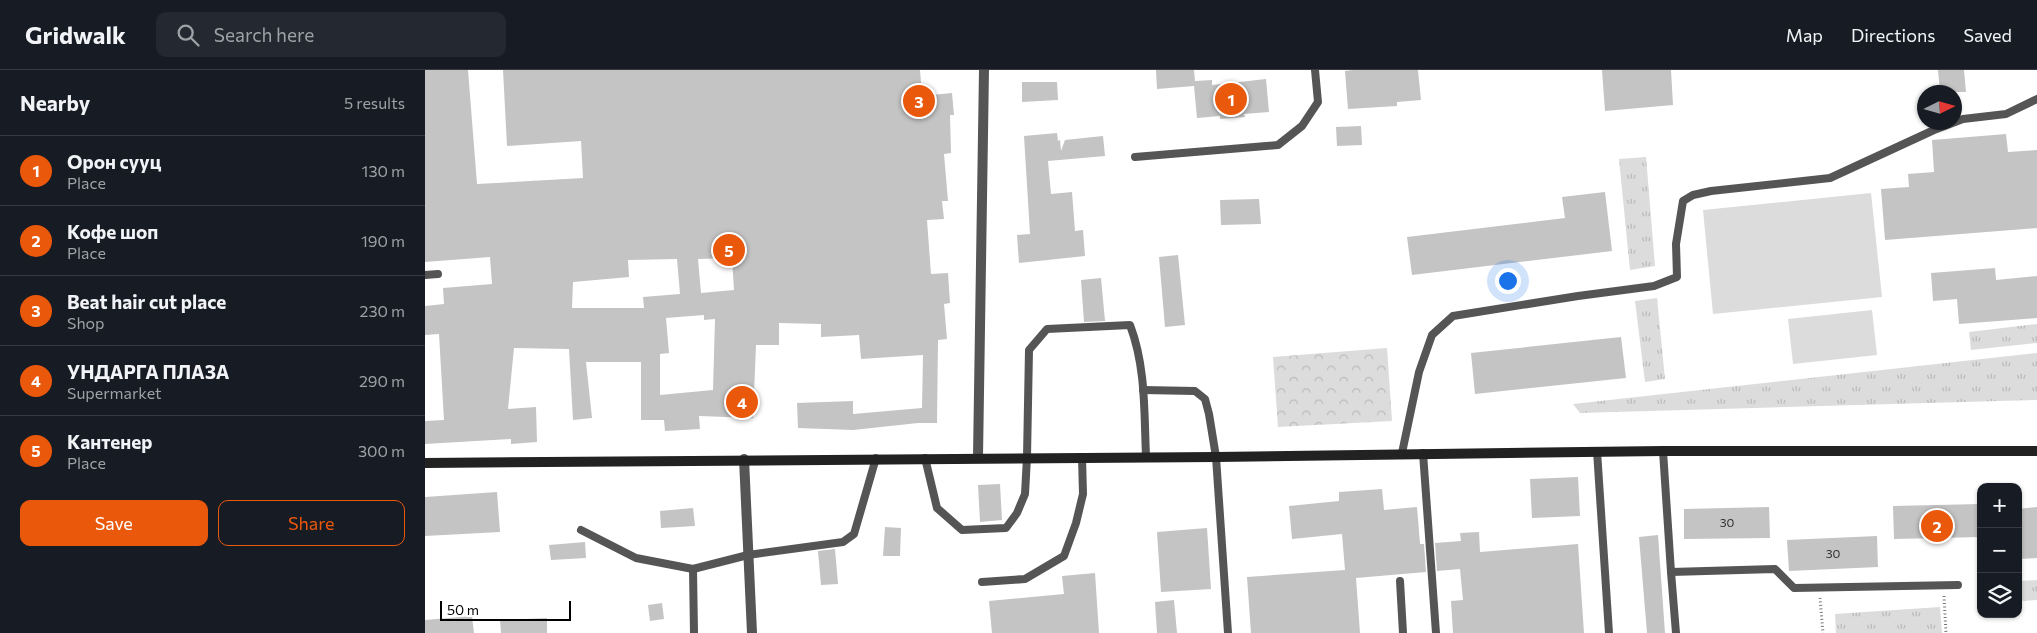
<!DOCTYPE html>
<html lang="en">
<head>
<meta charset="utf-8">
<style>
  body { margin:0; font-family:Commissioner,sans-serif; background:#242831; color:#f1f3f6 }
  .controls { position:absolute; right:15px; bottom:15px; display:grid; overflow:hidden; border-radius:10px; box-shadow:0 1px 4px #0004 }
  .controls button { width:45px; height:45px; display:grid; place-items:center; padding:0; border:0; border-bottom:1px solid #363941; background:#171b24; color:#f1f3f6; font:25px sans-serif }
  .compass { position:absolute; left:1492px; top:15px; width:45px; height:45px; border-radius:50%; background:#171b24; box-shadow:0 1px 4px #0004; rotate:85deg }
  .scale { position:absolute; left:15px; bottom:12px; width:131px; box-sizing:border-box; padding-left:5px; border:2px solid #000; border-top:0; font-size:14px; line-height:18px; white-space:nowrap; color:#000; -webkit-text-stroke:4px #fff; paint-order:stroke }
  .you { position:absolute; left:1082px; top:210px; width:18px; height:18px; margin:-12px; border:4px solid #fff; border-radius:50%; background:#1a73e8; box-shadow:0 0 0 8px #1a73e833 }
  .badge { display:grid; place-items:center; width:32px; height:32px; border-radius:50%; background:#ea580c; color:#fff; font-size:16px; font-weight:700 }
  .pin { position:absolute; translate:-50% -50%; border:2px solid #fff; box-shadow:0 1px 5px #0006 }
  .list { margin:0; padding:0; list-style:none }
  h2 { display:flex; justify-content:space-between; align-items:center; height:65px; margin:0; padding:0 20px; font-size:21px }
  h2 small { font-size:16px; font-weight:400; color:#9ea1a6 }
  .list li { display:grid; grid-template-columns:32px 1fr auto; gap:15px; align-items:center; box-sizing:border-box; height:70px; padding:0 20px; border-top:1px solid #363941 }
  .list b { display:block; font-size:19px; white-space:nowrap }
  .list p { margin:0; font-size:16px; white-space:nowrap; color:#9ea1a6 }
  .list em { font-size:16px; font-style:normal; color:#9ea1a6 }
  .actions { display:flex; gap:10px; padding:15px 20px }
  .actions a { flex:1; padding:11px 0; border:1px solid #ea580c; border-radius:10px; text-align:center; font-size:18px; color:#ea580c }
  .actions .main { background:#ea580c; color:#fff }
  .icon { flex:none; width:28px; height:28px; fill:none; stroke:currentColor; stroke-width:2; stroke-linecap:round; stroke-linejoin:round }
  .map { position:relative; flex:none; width:1612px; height:563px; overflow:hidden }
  header { display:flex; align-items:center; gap:30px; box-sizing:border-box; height:70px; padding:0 25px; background:#171b24; border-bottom:1px solid #363941 }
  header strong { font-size:24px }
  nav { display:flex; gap:28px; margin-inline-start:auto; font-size:18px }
  .search { width:350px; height:45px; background:#242831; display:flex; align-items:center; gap:12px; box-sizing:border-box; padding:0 18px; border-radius:10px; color:#9ea1a6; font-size:19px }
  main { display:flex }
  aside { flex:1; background:#171b24 }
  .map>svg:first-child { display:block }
</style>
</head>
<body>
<header>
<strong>Gridwalk</strong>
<div class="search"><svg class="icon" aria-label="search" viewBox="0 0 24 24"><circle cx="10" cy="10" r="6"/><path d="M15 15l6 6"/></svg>Search here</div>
<nav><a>Map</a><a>Directions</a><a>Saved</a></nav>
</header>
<main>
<aside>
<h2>Nearby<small>5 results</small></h2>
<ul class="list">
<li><span class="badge">1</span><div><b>Орон сууц</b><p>Place</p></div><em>130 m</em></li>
<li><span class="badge">2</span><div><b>Кофе шоп</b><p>Place</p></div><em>190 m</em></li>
<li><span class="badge">3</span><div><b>Beat hair cut place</b><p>Shop</p></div><em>230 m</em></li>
<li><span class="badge">4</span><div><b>УНДАРГА ПЛАЗА</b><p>Supermarket</p></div><em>290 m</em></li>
<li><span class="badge">5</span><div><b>Кантенер</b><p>Place</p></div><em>300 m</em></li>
</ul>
<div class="actions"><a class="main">Save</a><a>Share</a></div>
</aside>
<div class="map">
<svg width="1612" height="563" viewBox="0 0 1612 563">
  <defs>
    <pattern id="grass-tufts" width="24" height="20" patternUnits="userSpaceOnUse" patternTransform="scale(1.25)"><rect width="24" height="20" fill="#dcdcdc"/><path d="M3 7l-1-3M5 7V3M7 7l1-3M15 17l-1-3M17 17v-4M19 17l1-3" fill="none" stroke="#bbb"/></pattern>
    <pattern id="forest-crowns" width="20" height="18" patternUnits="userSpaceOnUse" patternTransform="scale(1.25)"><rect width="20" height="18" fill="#dcdcdc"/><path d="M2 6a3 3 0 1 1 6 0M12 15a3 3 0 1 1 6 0" fill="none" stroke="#bbb"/></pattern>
  </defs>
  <rect width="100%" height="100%" fill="#fff"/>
  <g fill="url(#grass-tufts)">
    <polygon points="1221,87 1230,196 1205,200 1194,89"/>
    <polygon points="1232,228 1240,309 1220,312 1210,231"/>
    <polygon points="1612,254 1612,273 1546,280 1544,262"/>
    <polygon points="1612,283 1612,330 1155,343 1148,334"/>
    <polygon points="1612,510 1612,530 1593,531 1593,511"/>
    <polygon points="1515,537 1517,563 1411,563 1410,544"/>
  </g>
  <polygon fill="url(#forest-crowns)" points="962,278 967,351 853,357 848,287"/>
  <g fill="#dcdcdc">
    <polygon points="1446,123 1457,227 1288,244 1278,140"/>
    <polygon points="1447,240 1452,285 1368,294 1363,249"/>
  </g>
  <g fill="#c4c4c4" fill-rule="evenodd">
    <path d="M0,0H43L52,114L158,108L156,71L82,76L78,0H495L497,26L527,23L529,45H525L526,83L519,84L523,131H517L519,149L502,150L506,204L523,203L525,233L519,234L522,269L513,270L512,353H493L428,360L373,358L372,333L428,331V344L497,338L498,285L436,289L434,265L396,267V254L354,253V275H331L328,348L274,346L275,359L240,361L239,350H216V292H161L167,348L148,350L144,279L89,278L83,339L111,337L112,372L86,374V369L0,374V351L19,350L14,264L0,265V236L19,234L18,218L67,214L65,187L0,192ZM307,188L309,220L276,223L273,189ZM252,189L255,224L218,227L219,238H147L148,212L204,207L203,190ZM279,245V250L290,249L288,320L235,325V284L244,283L241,248Z"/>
    <polygon points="731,0 769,0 770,11 787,10 787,15 841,9 844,42 819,44 820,47 795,49 795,46 772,48 769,16 732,19"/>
    <polygon points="928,0 993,0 996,30 972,32 972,36 923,39 920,1"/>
    <polygon points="1177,0 1246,0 1248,35 1180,41"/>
    <polygon points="1513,0 1539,0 1541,22 1515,22"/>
    <polygon points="597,12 632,12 633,30 597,32"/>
    <polygon points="936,56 937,75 912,76 911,57"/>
    <polygon points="632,63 633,71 635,70 636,81 640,70 678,66 680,86 623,91 626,124 647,122 650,161 658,160 660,186 594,193 592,165 605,164 599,66"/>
    <polygon points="1581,64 1583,82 1612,80 1612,158 1460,170 1456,119 1484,117 1483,104 1509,102 1507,70"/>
    <polygon points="1180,122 1187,181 987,205 982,167 1140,148 1137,127"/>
    <polygon points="834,129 836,154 796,155 795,130"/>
    <polygon points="753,185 760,255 740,257 734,187"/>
    <polygon points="1570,198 1571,210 1612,206 1612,248 1534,254 1532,229 1508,231 1506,203"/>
    <polygon points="676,208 680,251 659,252 656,210"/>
    <polygon points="1196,267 1201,308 1050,324 1046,283"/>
    <polygon points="1153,407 1155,446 1107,448 1105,409"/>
    <polygon points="575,414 577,450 555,452 553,415"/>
    <polygon points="957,419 959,440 992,437 995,474 999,474 1001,502 931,508 935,563 826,563 822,507 920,500 917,464 867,469 864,436 914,431 914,422"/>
    <polygon points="72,422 75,462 0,466 0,427"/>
    <polygon points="1555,434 1556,467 1469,469 1468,436"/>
    <polygon points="1344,437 1345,468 1259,469 1259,439"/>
    <polygon points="1612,437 1612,488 1593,489 1593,439"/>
    <polygon points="268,438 270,456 236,458 235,441"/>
    <polygon points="460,457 476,458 475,486 458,486"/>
    <polygon points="782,458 786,519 736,522 732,462"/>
    <polygon points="1054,462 1055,482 1153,474 1159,563 1028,563 1026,531 1038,530 1035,499 1012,501 1010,473 1036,471 1035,463"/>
    <polygon points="1233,465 1240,563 1222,563 1214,467"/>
    <polygon points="1452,466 1453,497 1364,501 1362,470"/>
    <polygon points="160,472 161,488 126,490 124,475"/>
    <polygon points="410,479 413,514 396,515 393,481"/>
    <polygon points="670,503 674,563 567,563 564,531 639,524 637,506"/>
    <polygon points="749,530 752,563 732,563 730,532"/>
    <polygon points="237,533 239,549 225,551 223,535"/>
    <polygon points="47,546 49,563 0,563 0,550"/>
    <polygon points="122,548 122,563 76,563 75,550"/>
  </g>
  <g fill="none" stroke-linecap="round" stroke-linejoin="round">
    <g stroke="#777" stroke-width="3" stroke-dasharray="1 2.5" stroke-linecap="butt">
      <polyline points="1519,526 1521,563"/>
      <polyline points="1395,528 1398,563"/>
    </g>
    <g stroke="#555" stroke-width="8">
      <polyline points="710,87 853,75 877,56 893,32 890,0"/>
      <polyline points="0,205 13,204"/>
      <polyline points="718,320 770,321 780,329 784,344 791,387 803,563"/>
      <polyline points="1172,381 1184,563"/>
      <polyline points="1238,381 1246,502 1350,499 1369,518 1533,515"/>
      <polyline points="977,383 994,302 1007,265 1028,246 1153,226 1229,216 1252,207 1251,174 1258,131 1268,125 1286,121 1405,108 1509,60 1538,49 1581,44 1612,29"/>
      <polyline points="998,383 1011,563"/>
      <path d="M500,388L512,438L537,460L581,458L592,443L600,424L602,387L604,280L622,259L705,255C721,297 719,342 721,386"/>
      <polyline points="156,460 211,488 268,499 323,485"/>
      <polyline points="323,485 418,472 429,464 451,388"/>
      <polyline points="268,499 269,563"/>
      <polyline points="1246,502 1251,563"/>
      <polyline points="975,511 978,563"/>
      <polyline points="557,512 600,509 639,486 651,453 658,424 657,387"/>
    </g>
    <g stroke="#555" stroke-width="10">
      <polyline points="553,387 559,0"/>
      <polyline points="319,389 327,563"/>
    </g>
    <polyline stroke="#222" stroke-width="10" points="0,393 791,387 1238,381 1612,381"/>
  </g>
  <g text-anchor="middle" stroke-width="4" stroke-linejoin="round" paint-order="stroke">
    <g font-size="12" fill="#313131">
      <text x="1302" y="457">30</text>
      <text x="1408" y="488">30</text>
    </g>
  </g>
</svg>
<div class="controls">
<button>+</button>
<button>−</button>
<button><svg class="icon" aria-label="layers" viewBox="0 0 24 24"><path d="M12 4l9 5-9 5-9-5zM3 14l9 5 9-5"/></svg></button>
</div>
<svg class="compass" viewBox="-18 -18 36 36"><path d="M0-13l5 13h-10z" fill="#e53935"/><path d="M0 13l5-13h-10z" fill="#9ea1a6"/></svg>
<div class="scale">50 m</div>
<div class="you"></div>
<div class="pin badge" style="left:806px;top:29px">1</div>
<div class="pin badge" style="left:1512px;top:456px">2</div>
<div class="pin badge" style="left:494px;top:31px">3</div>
<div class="pin badge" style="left:317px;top:332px">4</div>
<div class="pin badge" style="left:304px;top:180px">5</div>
</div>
</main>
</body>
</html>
